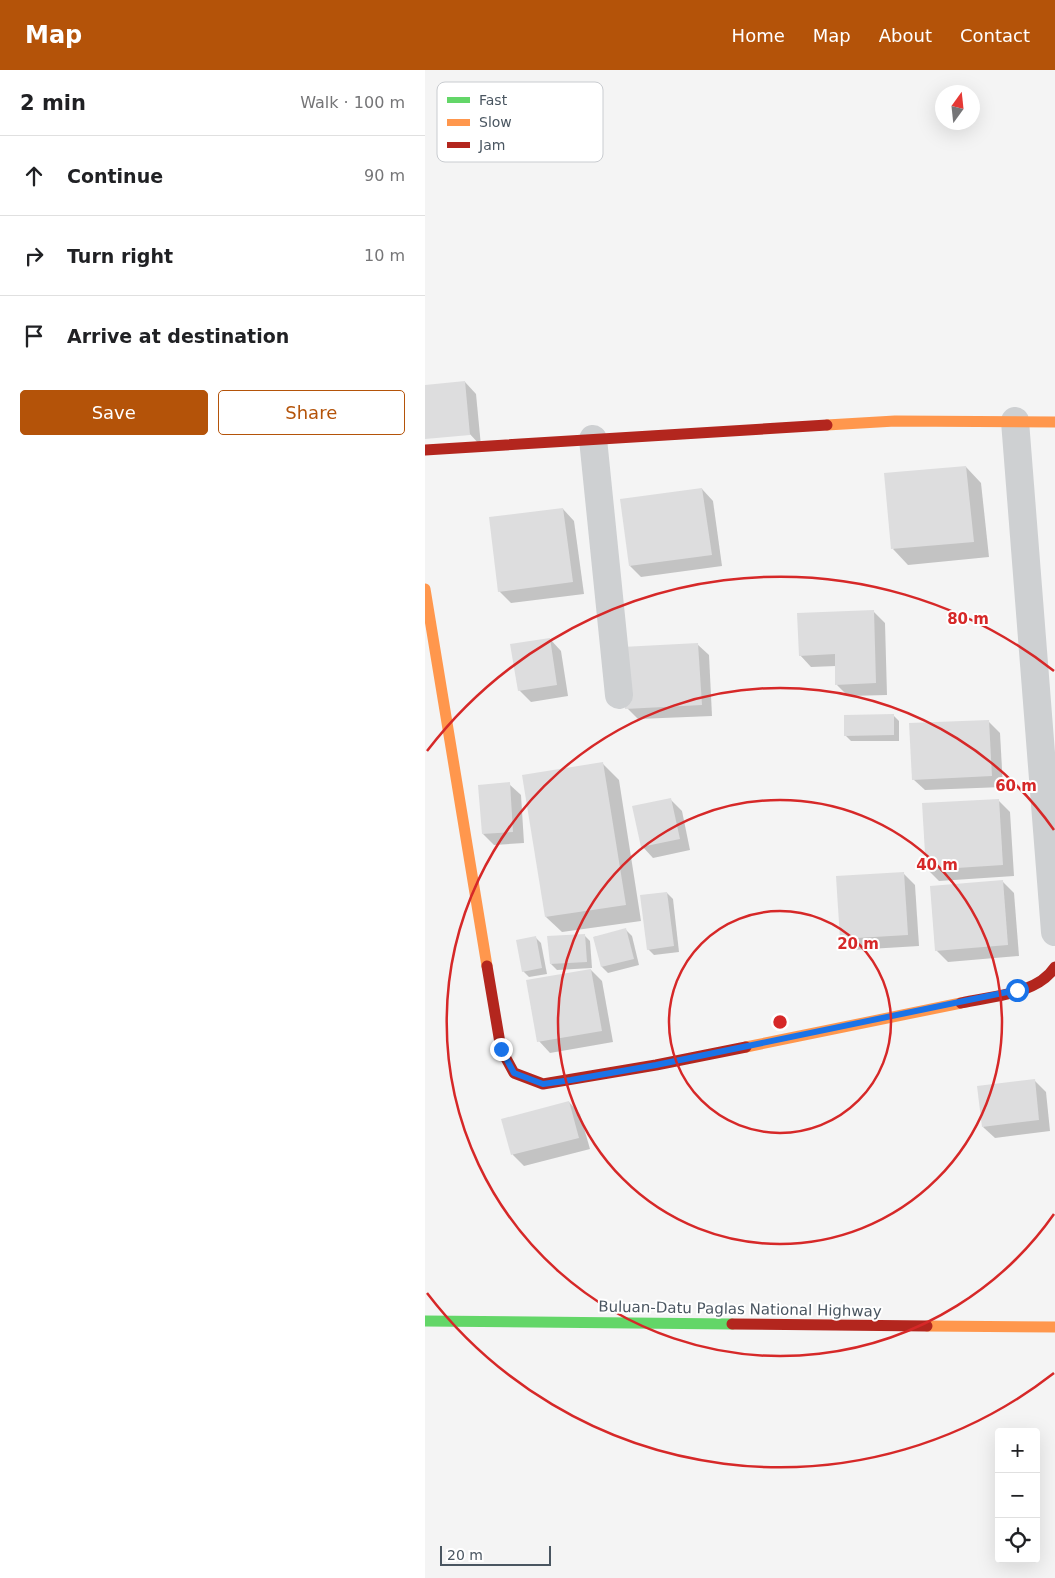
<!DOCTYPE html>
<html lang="en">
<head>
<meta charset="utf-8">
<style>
  body { margin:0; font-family:"DejaVu Sans",sans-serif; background:#f6f6f6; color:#202124 }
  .controls { position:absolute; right:15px; bottom:15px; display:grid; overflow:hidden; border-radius:5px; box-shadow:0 5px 20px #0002 }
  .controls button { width:45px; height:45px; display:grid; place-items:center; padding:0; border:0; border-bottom:1px solid #e0e0e0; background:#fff; color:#202124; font:25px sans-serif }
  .compass { position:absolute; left:510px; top:15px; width:45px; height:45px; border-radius:50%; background:#fff; box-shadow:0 5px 20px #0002; rotate:15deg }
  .scale { position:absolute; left:15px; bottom:12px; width:111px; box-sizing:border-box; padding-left:5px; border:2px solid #4a5661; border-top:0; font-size:14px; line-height:18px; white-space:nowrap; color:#4a5661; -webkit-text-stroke:4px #fff; paint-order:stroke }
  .stop { position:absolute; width:15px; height:15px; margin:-11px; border:4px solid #1a73e8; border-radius:50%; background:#fff }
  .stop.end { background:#1a73e8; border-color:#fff; box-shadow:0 1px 5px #0008 }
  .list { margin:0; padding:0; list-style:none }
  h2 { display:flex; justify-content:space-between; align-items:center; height:65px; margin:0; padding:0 20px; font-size:21px }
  h2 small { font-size:16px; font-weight:400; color:#757577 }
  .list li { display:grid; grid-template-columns:32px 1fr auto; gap:15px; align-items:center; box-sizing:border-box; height:80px; padding:0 20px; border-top:1px solid #e0e0e0 }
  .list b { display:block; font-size:19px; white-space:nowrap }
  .list em { font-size:16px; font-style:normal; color:#757577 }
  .actions { display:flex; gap:10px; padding:15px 20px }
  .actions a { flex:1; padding:11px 0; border:1px solid #b45309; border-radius:5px; text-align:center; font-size:18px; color:#b45309 }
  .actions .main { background:#b45309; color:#fff }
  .icon { flex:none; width:28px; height:28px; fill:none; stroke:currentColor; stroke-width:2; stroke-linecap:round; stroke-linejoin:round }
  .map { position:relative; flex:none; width:630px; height:1508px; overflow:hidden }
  header { display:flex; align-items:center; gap:30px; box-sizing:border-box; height:70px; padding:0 25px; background:#b45309; color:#fff }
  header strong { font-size:24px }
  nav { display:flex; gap:28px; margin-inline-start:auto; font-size:18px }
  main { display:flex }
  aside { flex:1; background:#fff }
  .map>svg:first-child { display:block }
</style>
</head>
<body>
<header>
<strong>Map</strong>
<nav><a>Home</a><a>Map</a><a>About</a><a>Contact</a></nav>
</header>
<main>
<aside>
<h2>2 min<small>Walk · 100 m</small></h2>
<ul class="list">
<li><svg class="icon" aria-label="ahead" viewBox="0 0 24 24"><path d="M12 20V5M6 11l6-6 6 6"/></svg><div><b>Continue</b></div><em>90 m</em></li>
<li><svg class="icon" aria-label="right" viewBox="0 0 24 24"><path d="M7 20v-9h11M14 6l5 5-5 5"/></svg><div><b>Turn right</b></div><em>10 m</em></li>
<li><svg class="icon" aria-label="arrive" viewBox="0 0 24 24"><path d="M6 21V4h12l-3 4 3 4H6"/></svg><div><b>Arrive at destination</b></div></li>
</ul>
<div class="actions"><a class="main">Save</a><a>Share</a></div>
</aside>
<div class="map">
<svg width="630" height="1508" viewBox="0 0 630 1508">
  <rect width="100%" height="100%" fill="#f4f4f4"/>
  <g fill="#0003">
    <polygon points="40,312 51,324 56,376 0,316"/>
    <polygon points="541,397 556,413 564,487 483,495 468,479"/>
    <polygon points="277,419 288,431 297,496 216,507 205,496"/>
    <polygon points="138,439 149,451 159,524 86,533 74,521"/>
    <polygon points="448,541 460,553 462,625 423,626 412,615 411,596 386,597 375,585"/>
    <polygon points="125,569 136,581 143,626 106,632 94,620"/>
    <polygon points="272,574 284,585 287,646 213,649 202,638"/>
    <polygon points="468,645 474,651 474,671 426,671 420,665"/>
    <polygon points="563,651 575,663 578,717 500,720 488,709"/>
    <polygon points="178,694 194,710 216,851 137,862 121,847"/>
    <polygon points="84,714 96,725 99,773 69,775 58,764"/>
    <polygon points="245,729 257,741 265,780 228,788 217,776"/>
    <polygon points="573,730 585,742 589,806 514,811 502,799"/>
    <polygon points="478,803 490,815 494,876 428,880 417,869"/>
    <polygon points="577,811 589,823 594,886 523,892 511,880"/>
    <polygon points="242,823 248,829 254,882 229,885 223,879"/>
    <polygon points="201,860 207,866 214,895 183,903 177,897 169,867"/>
    <polygon points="159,865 165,871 167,898 132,900 126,894"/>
    <polygon points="110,867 116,873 122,904 104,907 98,901"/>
    <polygon points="166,900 177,911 188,972 125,983 114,971"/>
    <polygon points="609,1010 621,1022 625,1061 570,1068 558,1057"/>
    <polygon points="144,1032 155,1044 165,1079 99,1096 88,1085 77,1050"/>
  </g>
  <g fill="#ddddde">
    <polygon points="40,311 45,365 0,369 0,315"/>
    <polygon points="541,396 549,472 466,479 459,403"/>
    <polygon points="277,418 287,485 204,496 195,429"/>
    <polygon points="138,438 148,512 73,522 64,447"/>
    <polygon points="449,540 451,613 410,615 410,584 374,586 372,543"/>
    <polygon points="125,568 132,615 93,621 85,574"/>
    <polygon points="273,573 277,635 200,639 197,577"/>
    <polygon points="469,644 469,665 419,666 419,645"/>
    <polygon points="564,650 567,706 487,710 484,653"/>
    <polygon points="178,692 201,835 120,847 97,705"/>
    <polygon points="85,712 88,762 57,764 53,715"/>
    <polygon points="246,728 255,769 216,777 207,736"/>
    <polygon points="574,729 578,795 501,800 497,733"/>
    <polygon points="479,802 483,865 415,869 411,806"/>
    <polygon points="578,810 583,875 510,881 505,816"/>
    <polygon points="242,822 249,876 222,880 215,825"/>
    <polygon points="201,858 209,889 176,897 168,867"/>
    <polygon points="160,864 162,892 125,894 122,866"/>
    <polygon points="111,866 117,898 97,902 91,870"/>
    <polygon points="166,899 177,961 112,972 101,910"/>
    <polygon points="610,1009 614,1050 557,1057 552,1016"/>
    <polygon points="144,1031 154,1068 86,1085 76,1049"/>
  </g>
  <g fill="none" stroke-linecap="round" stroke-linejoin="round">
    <g stroke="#ced0d2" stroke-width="28">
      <polyline points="590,351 630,862"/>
      <polyline points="168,369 194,625"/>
    </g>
    <polyline stroke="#63d668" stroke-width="11" points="0,1251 307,1254"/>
    <g stroke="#ff974d" stroke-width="11">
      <polyline points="402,355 470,351 630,352"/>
      <polyline points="0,519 62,896"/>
      <polyline points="321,977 536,933"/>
      <polyline points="502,1256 630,1257"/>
    </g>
    <g stroke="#b3261e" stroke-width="11">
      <polyline points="0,380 402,355"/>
      <polyline points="62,896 76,979 89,1003 118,1014 231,995 321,977"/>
      <path d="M536,933C566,926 612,925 630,897"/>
      <polyline points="307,1254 502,1256"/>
    </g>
  </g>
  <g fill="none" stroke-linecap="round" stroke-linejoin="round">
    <polyline stroke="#1a73e8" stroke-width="6" points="76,979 89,1003 118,1014 146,1010 231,995 592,920"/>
  </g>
  <g fill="none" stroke="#d62828" stroke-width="2.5">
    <circle cx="355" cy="952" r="111"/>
    <circle cx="355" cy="952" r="222"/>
    <path d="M629 1144A334 334 0 1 1 629 760"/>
    <path d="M629 1303A445 445 0 0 1 2 1223M2 681A445 445 0 0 1 629 601"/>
  </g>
  <g text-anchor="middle" stroke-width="4" stroke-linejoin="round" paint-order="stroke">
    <g font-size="15" fill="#4a5661" stroke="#fff">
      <text transform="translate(315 1239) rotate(1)" y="5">Buluan-Datu Paglas National Highway</text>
    </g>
  </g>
  <rect x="12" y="12" width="166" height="80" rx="8" fill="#fff" stroke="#c9ccd0" stroke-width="1"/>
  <rect x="22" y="27" width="23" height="6" fill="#63d668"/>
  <rect x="22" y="49" width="23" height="7" fill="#ff974d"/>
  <rect x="22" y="72" width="23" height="6" fill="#b3261e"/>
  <g font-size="14" fill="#4a5661">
    <text x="54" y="35">Fast</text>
    <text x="54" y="57">Slow</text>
    <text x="54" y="80">Jam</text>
  </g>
  <circle cx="355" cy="952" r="8" fill="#d62828" stroke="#fff" stroke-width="2.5"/>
  <g font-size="15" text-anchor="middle" font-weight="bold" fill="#d62828" stroke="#fff" stroke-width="4" stroke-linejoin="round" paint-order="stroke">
    <text x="543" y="554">80 m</text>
    <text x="591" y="721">60 m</text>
    <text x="512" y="800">40 m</text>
    <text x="433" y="879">20 m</text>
  </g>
</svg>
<div class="controls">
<button>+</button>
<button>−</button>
<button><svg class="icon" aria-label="locate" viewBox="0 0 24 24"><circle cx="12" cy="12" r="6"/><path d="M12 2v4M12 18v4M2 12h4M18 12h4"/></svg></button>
</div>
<svg class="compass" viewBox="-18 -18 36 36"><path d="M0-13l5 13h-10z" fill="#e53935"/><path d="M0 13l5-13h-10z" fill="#757577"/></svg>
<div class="scale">20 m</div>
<div class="stop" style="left:592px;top:920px"></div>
<div class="stop end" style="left:76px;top:979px"></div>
</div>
</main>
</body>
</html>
